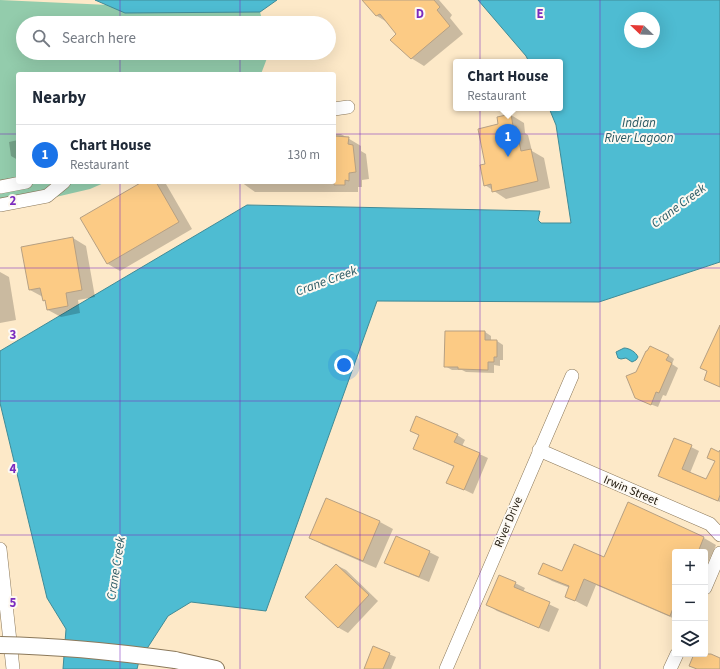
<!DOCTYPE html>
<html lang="en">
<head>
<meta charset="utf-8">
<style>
  body { margin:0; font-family:"Source Sans 3",sans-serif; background:#f6f6f7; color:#1f2937 }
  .controls { position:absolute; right:12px; bottom:12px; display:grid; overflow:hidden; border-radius:4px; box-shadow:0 4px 16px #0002 }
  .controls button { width:36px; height:36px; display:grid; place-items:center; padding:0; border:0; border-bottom:1px solid #e0e1e3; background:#fff; color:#1f2937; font:20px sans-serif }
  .compass { position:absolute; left:624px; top:12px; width:36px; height:36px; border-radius:50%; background:#fff; box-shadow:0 4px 16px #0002; rotate:293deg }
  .you { position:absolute; left:344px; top:365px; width:14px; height:14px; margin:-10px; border:3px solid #fff; border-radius:50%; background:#1a73e8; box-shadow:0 0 0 6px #1a73e833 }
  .badge { display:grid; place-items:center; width:26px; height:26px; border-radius:50%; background:#1a73e8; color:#fff; font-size:13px; font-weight:700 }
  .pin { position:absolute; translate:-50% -33px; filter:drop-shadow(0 1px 2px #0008) }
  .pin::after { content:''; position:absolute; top:21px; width:14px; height:12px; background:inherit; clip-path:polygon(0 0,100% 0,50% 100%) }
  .popup { position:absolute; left:453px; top:59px; width:110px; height:52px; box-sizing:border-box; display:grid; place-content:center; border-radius:4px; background:#fff; filter:drop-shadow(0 1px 3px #0005); font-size:13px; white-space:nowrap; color:#747a83 }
  .popup b { font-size:15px; color:#1f2937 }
  .popup::after { content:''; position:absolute; left:50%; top:100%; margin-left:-8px; border:8px solid transparent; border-top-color:#fff }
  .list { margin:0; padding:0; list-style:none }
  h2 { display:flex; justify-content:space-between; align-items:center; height:52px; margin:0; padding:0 16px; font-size:17px }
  h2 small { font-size:13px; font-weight:400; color:#747a83 }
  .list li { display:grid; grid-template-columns:26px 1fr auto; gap:12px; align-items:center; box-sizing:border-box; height:60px; padding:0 16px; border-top:1px solid #e0e1e3 }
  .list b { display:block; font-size:15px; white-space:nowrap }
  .list p { margin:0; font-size:13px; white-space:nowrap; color:#747a83 }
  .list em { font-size:13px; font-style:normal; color:#747a83 }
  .icon { flex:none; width:22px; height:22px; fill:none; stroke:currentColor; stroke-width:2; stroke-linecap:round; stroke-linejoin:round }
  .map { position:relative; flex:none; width:720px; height:669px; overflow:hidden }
  .search { position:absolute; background:#fff; box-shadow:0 4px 16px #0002; left:16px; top:16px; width:320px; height:44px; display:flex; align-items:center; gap:10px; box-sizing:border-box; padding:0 14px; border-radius:22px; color:#747a83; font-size:15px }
  .panel { position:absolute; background:#fff; box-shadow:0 4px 16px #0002; left:16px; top:72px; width:320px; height:112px; border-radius:4px }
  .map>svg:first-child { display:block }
</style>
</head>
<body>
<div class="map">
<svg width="720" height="669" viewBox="0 0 720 669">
  <rect width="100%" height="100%" fill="#fde9c8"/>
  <g fill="#93ccac">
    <polygon points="0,0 260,12 263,23 23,23 23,53 269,53 261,74 18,74 18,178 0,182"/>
    <polygon points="28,182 106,182 90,189 0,210 0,188"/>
  </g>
  <g fill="#4ebcd2" stroke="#408b97" fill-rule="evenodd">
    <polygon points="95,0 277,0 260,12 125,13"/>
    <path d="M478,0H720V262L599,302L377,301L266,611L191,602L168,616L139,661L137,669H63L66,629L47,598L0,403V351L247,205L540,211L538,220L541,223H571L556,125L549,108H560V62H529L526,56ZM630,18H654V42H630Z"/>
    <path d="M624,348C629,348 636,352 638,357L636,360L632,362L626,358L621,359L618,358L616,352Z"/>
  </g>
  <g fill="#0003">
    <polygon points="363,0 439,0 452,15 450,18 463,34 424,66 411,58 397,34 387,22 377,16"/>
    <polygon points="511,115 524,123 525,133 528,135 532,151 544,158 550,188 506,199 485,185 487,164 500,124"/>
    <polygon points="334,134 341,134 361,146 361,151 366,154 369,179 362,180 362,187 358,187 358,192 255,192 241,182 334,182"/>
    <polygon points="18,140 18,160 11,156 9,142"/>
    <polygon points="144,182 162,182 166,184 192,229 120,271 108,264"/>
    <polygon points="73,238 86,246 95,297 78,300 80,313 61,317 48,310 47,302 43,300 43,297 30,290"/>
    <polygon points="0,272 9,277 16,320 0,323"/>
    <polygon points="485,332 491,336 491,341 497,341 503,345 503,360 500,360 500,366 494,365 494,373 466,372 462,370 452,370 445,366"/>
    <polygon points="668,355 674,359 672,364 678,368 666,396 663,395 658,407 642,401 637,373"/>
    <polygon points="411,430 457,435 465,440 462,446 488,458 473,494 448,482 454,467 414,448 420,436"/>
    <polygon points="675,439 699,451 690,473 706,480 716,461 708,457 720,453 720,502 667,480"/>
    <polygon points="326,499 380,522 393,529 376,568 323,545 310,537"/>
    <polygon points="628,503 704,538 716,545 705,569 705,552 675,552 675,619 596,585 587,607 566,596 570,588 552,581 540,574 563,572 605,558"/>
    <polygon points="429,552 439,557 429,582 395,568 386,562"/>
    <polygon points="336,565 346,570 378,601 348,633 339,628 306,597"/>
    <polygon points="515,583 525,588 523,592 559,609 549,632 497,611 488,605"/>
    <polygon points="373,648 396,657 391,669 367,669"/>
  </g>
  <g fill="#fccb85" stroke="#b6a083">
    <polygon points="362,0 434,0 440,7 437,10 450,26 411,59 390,40 396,34 380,14 376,16"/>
    <polygon points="511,114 513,126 516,126 521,151 531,149 538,181 492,192 491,184 484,186 480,165 485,164 478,129 498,124 497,117"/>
    <polygon points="334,136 349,137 348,144 353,145 356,172 349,173 349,181 345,180 345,185 334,185"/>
    <polygon points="142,182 156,182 179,222 107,264 80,218"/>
    <polygon points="73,237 82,290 66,293 68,306 47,310 45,300 43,301 40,288 29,290 21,247"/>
    <polygon points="720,325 720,387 704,380 707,371 700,368"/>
    <polygon points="445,331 485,331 485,340 497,340 497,357 494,357 494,362 488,362 488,370 458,369 458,367 444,367"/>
    <polygon points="650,346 669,355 666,360 672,363 659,393 656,392 651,405 635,398 626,376 636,372 646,351 647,351"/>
    <polygon points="416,416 458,434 454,442 480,453 464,490 446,483 454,466 413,449 419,435 410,431"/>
    <polygon points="674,438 692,445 682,469 706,479 715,461 707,458 711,448 719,452 720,450 720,495 718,501 658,476"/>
    <polygon points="326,498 380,521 363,561 309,538"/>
    <polygon points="628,502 704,537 698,552 675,552 675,603 670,616 584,579 575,601 565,597 569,586 538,574 543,563 562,571 574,544 604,557"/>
    <polygon points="396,536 430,551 419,577 384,563"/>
    <polygon points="336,564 369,595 338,628 305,597"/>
    <polygon points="499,575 516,582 514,587 550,602 539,628 486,605"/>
    <polygon points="373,646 390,653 383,669 364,669"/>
    <polygon points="694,654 711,654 720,658 720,669 697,669 689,666"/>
  </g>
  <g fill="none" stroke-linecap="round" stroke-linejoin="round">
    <g stroke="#8b785a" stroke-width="14">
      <g id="minor">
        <polyline points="334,109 348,107"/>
        <polyline points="0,187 26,182"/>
        <polyline points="0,205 47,196 64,182"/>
        <polyline points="539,450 710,524 720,535"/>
        <polyline points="0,549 13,669"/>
        <polyline points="705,588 720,553"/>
        <polyline points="446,669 572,376"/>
        <polyline points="670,669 677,654"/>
      </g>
    </g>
    <g stroke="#8b785a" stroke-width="18">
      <polyline id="major" points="175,660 216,669"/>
    </g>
    <use href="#minor" stroke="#fff" stroke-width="13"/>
    <use href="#major" stroke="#fff" stroke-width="16"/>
    <g stroke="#8b785a" stroke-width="18" stroke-linecap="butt">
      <path id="major-bridge" d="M0,645C59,646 117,652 175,660"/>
    </g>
    <use href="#major-bridge" stroke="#fff" stroke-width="16"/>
  </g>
  <path fill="none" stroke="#7b2cbf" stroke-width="1" stroke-opacity="0.55" d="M120,0V23M240,0V23M360,0V669M480,0V669M600,0V669M120,53V74M240,53V74M0,134H18M334,134H720M120,182V669M240,182V669M0,268H720M0,401H720M0,535H720"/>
  <g text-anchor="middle" stroke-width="4" stroke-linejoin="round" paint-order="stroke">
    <g font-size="12" fill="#1f180c" stroke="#fdf9f2">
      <text transform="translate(631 490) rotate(23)" y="4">Irwin Street</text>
      <text transform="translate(508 522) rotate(-67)" y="4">River Drive</text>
    </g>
    <g font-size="13" font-style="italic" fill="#2b5a64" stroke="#fdf9f2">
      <text x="639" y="127">Indian<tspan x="639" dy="15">River Lagoon</tspan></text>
      <text transform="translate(678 205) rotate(-37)" y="5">Crane Creek</text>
      <text transform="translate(326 280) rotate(-20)" y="5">Crane Creek</text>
      <text transform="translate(115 568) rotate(-81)" y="5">Crane Creek</text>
    </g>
  </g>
  <g font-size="13" text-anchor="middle" font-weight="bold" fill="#7b2cbf" stroke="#fdf9f2" stroke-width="4" stroke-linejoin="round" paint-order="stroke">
    <text x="420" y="18">D</text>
    <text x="540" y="18">E</text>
    <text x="13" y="205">2</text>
    <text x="13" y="339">3</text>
    <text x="13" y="473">4</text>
    <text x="13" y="607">5</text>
  </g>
</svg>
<div class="controls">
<button>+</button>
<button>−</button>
<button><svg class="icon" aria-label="layers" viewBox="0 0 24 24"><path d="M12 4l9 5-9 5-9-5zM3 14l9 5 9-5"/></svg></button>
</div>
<svg class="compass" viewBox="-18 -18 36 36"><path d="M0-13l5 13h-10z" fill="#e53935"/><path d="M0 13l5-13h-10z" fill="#747a83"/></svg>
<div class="you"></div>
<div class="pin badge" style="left:508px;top:157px">1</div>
<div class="popup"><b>Chart House</b>Restaurant</div>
<div class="search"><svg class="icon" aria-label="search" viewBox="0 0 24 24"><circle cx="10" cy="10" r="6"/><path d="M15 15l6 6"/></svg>Search here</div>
<section class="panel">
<h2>Nearby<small></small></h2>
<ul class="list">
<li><span class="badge">1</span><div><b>Chart House</b><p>Restaurant</p></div><em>130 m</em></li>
</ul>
</section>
</div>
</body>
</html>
